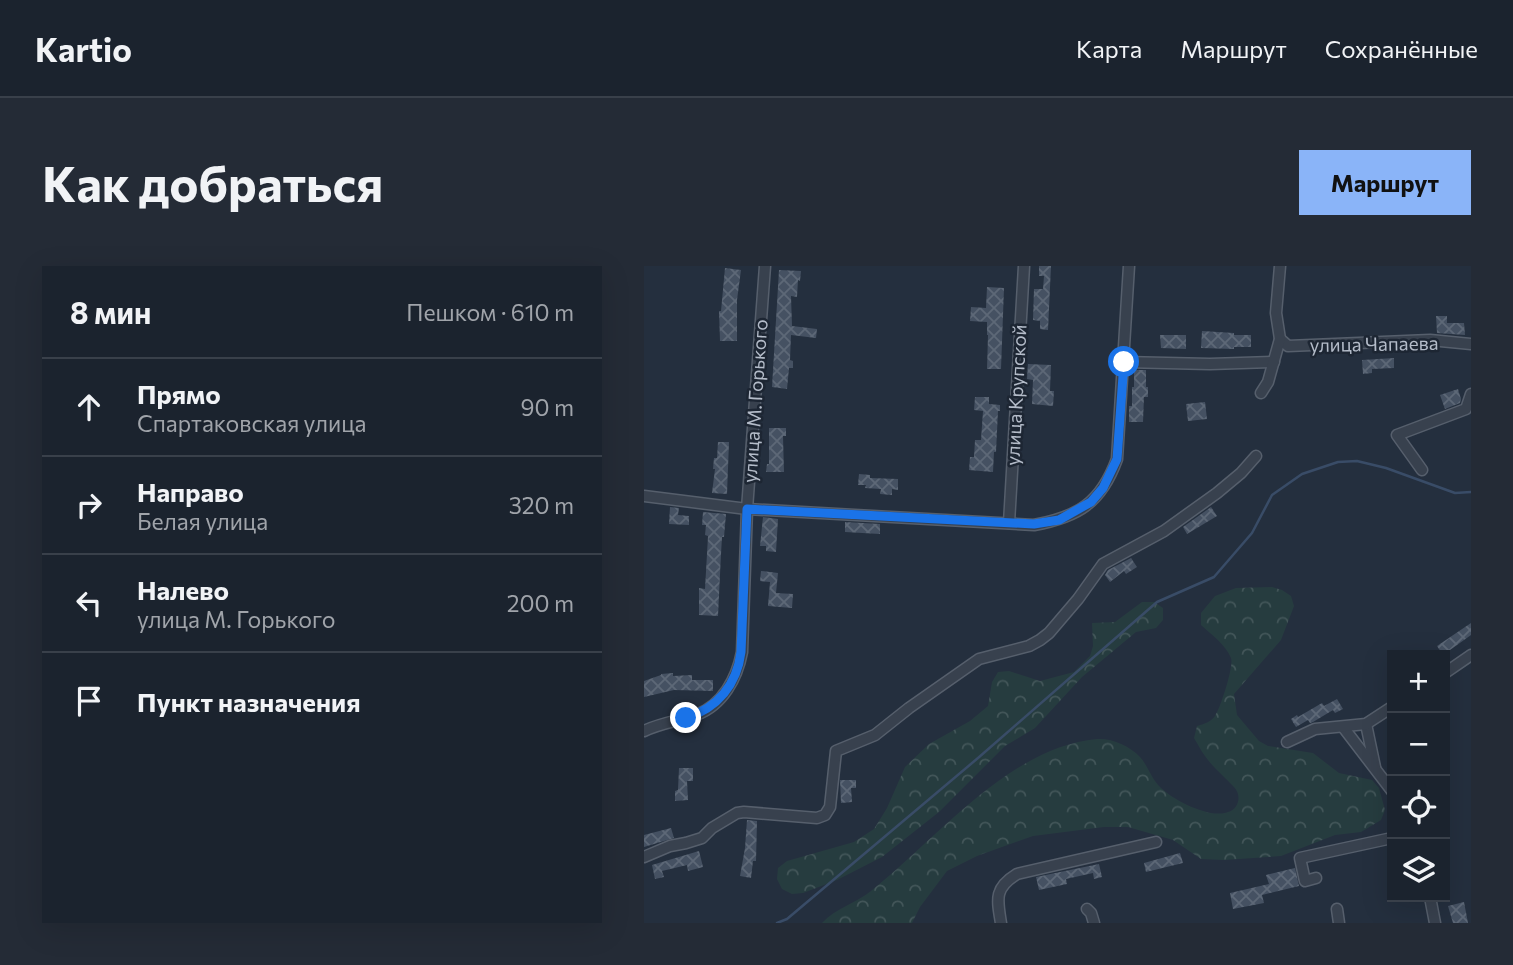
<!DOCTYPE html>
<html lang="ru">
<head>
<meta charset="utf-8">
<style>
  body { margin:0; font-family:Commissioner,sans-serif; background:#242b36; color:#f1f3f6 }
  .controls { position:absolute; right:21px; bottom:21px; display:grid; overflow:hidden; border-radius:0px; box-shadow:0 7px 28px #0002 }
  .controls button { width:63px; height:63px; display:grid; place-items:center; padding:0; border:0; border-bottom:2px solid #39404a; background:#1b232e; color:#f1f3f6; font:35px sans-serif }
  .stop { position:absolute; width:21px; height:21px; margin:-16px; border:5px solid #1a73e8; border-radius:50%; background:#fff }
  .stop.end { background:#1a73e8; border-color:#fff; box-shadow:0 2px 7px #0008 }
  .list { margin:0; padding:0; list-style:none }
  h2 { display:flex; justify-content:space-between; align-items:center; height:91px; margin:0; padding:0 28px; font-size:30px }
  h2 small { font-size:23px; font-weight:400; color:#a0a4aa }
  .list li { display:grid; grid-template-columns:46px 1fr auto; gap:21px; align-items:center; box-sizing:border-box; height:98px; padding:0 28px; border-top:2px solid #39404a }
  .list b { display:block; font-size:26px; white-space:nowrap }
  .list p { margin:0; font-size:23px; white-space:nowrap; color:#a0a4aa }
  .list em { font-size:23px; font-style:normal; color:#a0a4aa }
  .icon { flex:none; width:38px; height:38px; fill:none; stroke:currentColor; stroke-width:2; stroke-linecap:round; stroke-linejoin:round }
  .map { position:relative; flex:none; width:827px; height:657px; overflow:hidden; border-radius:0px }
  header { display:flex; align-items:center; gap:42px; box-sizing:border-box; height:98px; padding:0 35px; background:#1b232e; border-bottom:2px solid #39404a }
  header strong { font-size:33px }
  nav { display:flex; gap:38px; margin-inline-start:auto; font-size:24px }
  .intro { display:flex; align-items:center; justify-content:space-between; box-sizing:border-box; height:168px; padding:0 42px }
  h1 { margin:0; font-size:49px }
  .button { padding:18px 32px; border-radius:0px; background:#8ab4f8; color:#111; font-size:24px; font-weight:700 }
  main { display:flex; gap:42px; padding:0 42px }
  aside { flex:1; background:#1b232e; border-radius:0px; box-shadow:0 7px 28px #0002 }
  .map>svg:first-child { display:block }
</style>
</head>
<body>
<header>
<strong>Kartio</strong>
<nav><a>Карта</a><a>Маршрут</a><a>Сохранённые</a></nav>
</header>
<div class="intro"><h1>Как добраться</h1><a class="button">Маршрут</a></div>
<main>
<aside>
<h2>8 мин<small>Пешком · 610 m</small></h2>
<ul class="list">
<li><svg class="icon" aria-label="ahead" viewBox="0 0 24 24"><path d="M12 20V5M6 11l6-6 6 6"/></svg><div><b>Прямо</b><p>Спартаковская улица</p></div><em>90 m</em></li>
<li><svg class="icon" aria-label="right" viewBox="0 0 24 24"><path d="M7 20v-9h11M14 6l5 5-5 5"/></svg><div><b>Направо</b><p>Белая улица</p></div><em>320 m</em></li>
<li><svg class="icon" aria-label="left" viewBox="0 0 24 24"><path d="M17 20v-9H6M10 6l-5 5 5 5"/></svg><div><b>Налево</b><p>улица М. Горького</p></div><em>200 m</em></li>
<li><svg class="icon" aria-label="arrive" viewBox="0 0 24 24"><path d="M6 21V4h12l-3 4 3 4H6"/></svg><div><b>Пункт назначения</b></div></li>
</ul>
</aside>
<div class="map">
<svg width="827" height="657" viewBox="0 0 827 657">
  <defs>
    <pattern id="forest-crowns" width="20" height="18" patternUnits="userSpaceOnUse" patternTransform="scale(1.75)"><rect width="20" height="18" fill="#263c3f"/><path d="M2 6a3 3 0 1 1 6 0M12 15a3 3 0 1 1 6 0" fill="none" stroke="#435659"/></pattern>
    <pattern id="building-cross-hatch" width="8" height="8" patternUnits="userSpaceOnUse" patternTransform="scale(1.75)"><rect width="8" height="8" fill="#455162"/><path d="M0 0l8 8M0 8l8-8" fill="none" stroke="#5d6877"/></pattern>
  </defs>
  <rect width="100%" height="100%" fill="#242f3e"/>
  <g fill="url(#forest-crowns)">
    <path d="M628,321L638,324L647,330L650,340L637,374L590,428L593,449L615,475L624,480L669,487L695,507L728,514L735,522L741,544L737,554L717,566L691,569L637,590L580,594L557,593L529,574L484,561H460L389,570L333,590L303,605L276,641L268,657H178C192,642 212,637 227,625C293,573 365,481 453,473C468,472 486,480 496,491C504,500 508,514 517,522C531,535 566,553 584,546C595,543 598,529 590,521C581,511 569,502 561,490C557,485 554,478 550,472L553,460C560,458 567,456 571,450C577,441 590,400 587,392C582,379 567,368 557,359V347L571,330L592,322Z"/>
    <polygon points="498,336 510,336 519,342 519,354 512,362 492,366 438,411 391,462 361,480 295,546 238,591 193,614 159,627 148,628 138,623 133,613 134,602 143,595 210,576 230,563 243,542 261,501 285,478 326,455 344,440 348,416 354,406 365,405 396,415 430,406 446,390 449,380 448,357 471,356"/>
  </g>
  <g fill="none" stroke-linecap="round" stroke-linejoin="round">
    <polyline stroke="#394c67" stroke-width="2.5" points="133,657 143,653 334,492 513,336 570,311 608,267 628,229 658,208 694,196 713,195 742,202 811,227 827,226"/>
  </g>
  <g fill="url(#building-cross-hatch)">
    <polygon points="395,0 407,0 404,64 396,63 396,55 389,54 390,23 399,23 400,10 395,10"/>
    <polygon points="81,2 97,4 93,34 93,75 76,75 75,45 77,45"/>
    <polygon points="135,4 157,5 156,15 154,14 153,31 147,30 148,60 173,63 172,72 147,69 146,94 149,95 149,102 145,102 143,123 128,121"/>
    <polygon points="343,21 360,22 357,103 343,103 344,69 343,69 343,56 326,55 327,41 342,42"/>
    <polygon points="792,50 803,50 803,57 820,57 821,69 793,67"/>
    <polygon points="558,65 590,67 590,69 607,69 607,81 590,81 590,83 557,82"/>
    <polygon points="516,69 542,69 542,83 517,82"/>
    <polygon points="750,92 750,102 728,103 728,107 719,108 718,94"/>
    <polygon points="384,98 407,99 406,125 410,125 409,140 388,138 389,114 383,113"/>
    <polygon points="490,104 502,104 502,121 504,121 504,131 500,131 499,156 485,156 485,140 488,140 488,121 490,121"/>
    <polygon points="814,123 817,133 816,137 801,143 796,129"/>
    <polygon points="331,131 345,131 345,138 356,139 356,145 354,145 352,186 350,186 349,206 325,204 326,191 330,191 331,174 337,174 339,145 330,144"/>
    <polygon points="561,136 563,153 544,155 542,138"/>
    <polygon points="125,162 142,162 142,170 139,170 140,206 122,206 123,198 125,198"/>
    <polygon points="74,176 85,176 83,228 68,227 71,203 69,203 70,192 73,192"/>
    <polygon points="215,208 226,209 226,212 254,213 254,224 248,223 248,229 236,228 237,223 221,222 222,219 214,219"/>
    <polygon points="26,241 35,242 34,249 45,250 45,259 25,258"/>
    <polygon points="567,241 573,250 543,268 539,261"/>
    <polygon points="59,246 82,248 80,271 78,271 77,288 74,350 55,349 55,322 61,323 64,270 61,269 62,259 58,259"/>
    <polygon points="119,251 134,253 132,286 122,285 122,280 116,280"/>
    <polygon points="201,256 236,258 236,268 201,266"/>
    <polygon points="487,292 493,301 482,308 480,305 466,316 461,309 464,304"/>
    <polygon points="117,305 134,307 132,327 149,328 148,342 124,340 126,316 116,315"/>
    <polygon points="827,357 827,369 799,389 793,380"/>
    <polygon points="29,407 29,410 48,409 48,414 69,414 69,425 30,424 0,431 0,415 17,409 17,408"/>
    <polygon points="693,433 699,443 691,447 689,444 669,456 666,457 664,454 652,461 647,453 653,449 654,451 678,437 680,440"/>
    <polygon points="35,502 49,502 49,515 43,515 44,534 31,535 31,525 34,524"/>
    <polygon points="196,514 212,514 212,522 207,522 208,536 197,537"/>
    <polygon points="103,554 113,555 112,595 109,595 107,612 96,610 101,582"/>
    <polygon points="27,562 30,572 0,581 0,569"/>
    <polygon points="55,585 59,601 44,605 43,599 18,605 20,611 11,613 8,599"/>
    <polygon points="536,587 539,597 502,606 500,597"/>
    <polygon points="455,598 458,611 450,613 449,607 422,613 423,618 395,624 392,611"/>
    <polygon points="651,602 655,620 618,629 620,637 589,643 586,627 625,618 622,609"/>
    <polygon points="820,636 824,657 809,657 804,640"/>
  </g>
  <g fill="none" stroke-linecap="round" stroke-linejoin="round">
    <g stroke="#565f6c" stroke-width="13">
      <g id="minor">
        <polyline points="636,73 644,80 786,74 827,78"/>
        <polyline points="479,96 566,98 630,96"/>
        <polyline points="617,127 624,116 636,73 632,47 636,0"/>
        <polyline points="778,204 753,169 822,143 827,128"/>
        <path d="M0,230L103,243L390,259C434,251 457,237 473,193L485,0"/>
        <polyline points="365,257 380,0"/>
        <polyline points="801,407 827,389"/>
        <polyline points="722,458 731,501"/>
        <polyline points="699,461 748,525"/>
        <path d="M0,465C17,457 34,455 52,449C79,439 93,412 98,386L103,243L121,0"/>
        <polyline points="643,476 671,463 722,458 748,441"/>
        <polyline points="0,591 26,580 42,577 58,572 68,562 93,547 100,546 173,552 181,549 186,541 192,485 231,469 265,442 335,393 385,380 396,374 405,367 434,333 459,298 520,265 573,227 597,207 612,190"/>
        <polyline points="672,612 661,615 656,592 748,572"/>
        <polyline points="786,631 791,657"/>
        <polyline points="443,643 447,647 450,657"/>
        <polyline points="693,643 695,657"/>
        <path d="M357,657C353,633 350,622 373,608L512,576"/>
      </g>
    </g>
    <use href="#minor" stroke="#38414e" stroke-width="10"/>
  </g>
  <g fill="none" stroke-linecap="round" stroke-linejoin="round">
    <path stroke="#1a73e8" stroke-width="9" d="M42,452C74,442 93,418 97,386L103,243L390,258L415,254L447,236L459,222L473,193L480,96"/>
  </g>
  <g text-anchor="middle" stroke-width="5" stroke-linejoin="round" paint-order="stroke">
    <g font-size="19" fill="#b4bcc9" stroke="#1d2633">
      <text transform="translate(730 78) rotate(-1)" y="7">улица Чапаева</text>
      <text transform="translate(372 129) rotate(-87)" y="7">улица Крупской</text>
      <text transform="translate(111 135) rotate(-86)" y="7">улица М. Горького</text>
    </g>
  </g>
</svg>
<div class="controls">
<button>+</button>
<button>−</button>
<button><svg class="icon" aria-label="locate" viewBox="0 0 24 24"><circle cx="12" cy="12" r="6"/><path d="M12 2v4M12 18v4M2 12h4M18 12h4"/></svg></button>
<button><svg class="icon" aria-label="layers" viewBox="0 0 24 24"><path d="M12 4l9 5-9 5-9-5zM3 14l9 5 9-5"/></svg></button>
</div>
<div class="stop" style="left:480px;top:96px"></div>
<div class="stop end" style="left:42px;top:452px"></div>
</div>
</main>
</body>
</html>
